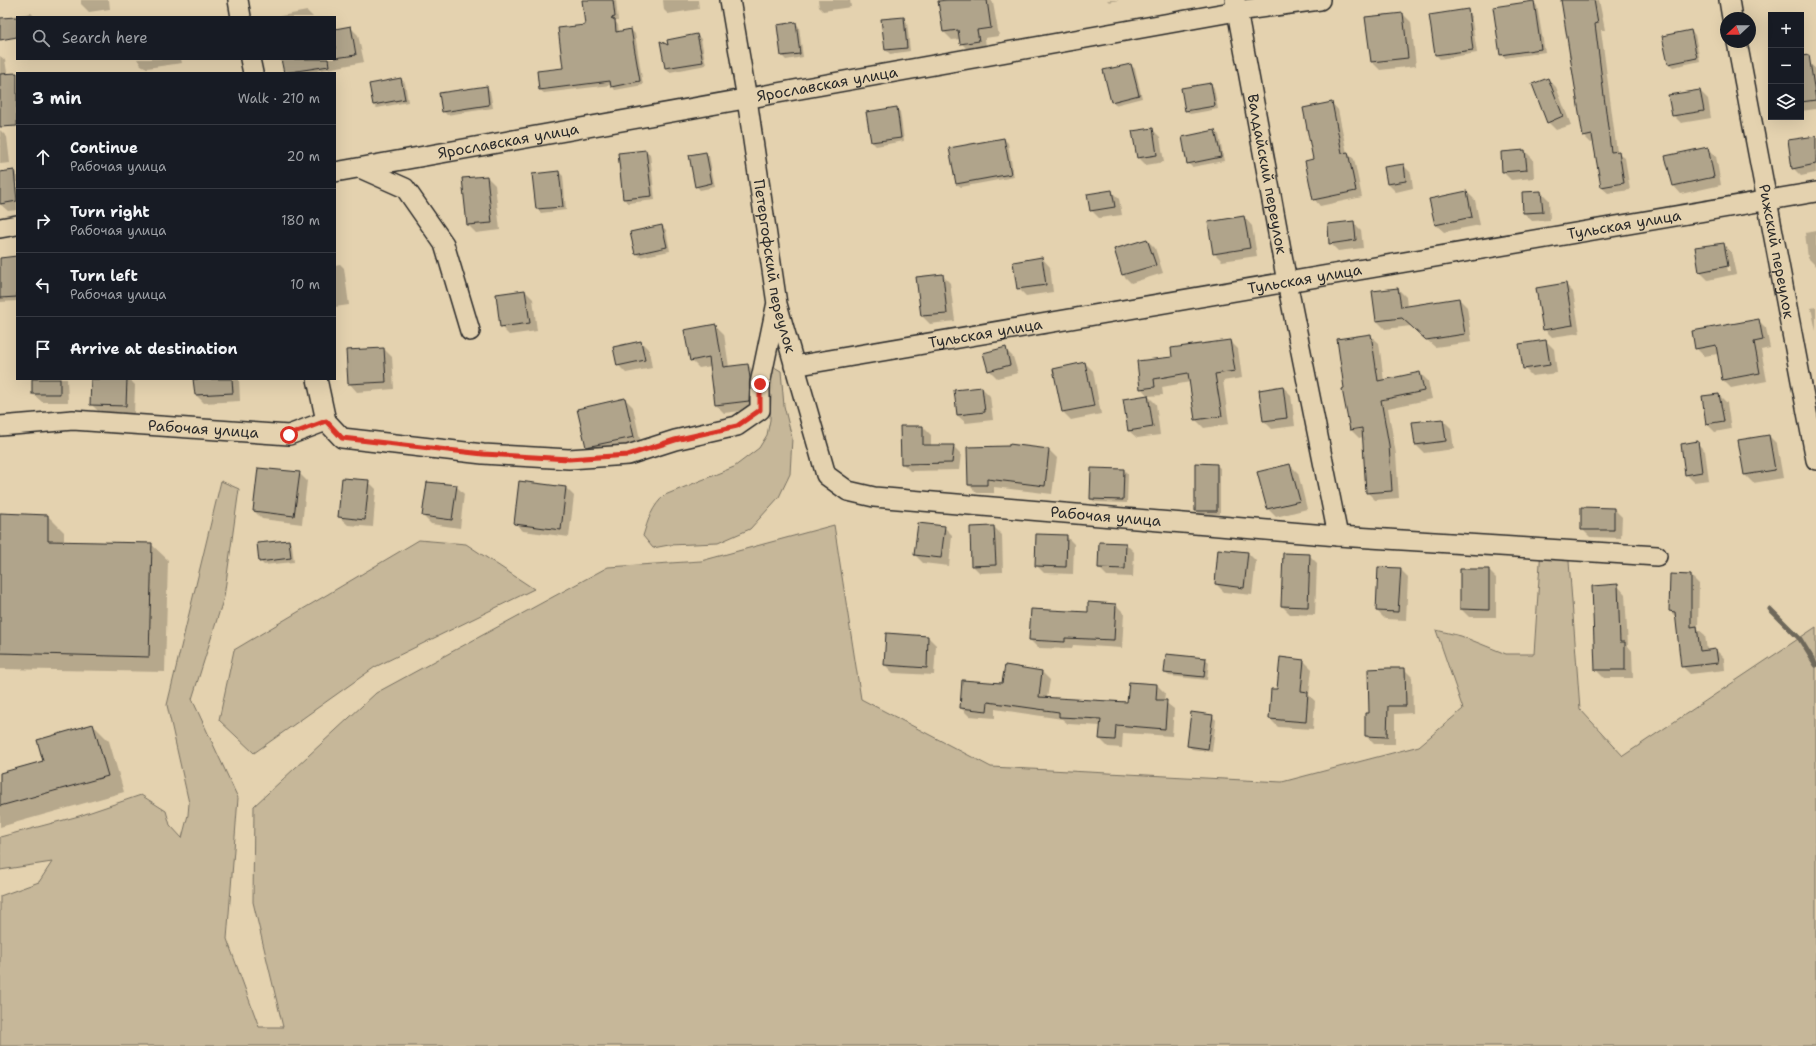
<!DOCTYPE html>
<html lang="en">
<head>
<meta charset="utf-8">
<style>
  body { margin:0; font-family:"Shantell Sans",sans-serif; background:#242831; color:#f1f3f6 }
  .controls { position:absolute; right:12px; top:12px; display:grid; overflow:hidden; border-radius:0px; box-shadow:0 4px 16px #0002 }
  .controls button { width:36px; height:36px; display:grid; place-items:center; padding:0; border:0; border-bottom:1px solid #363941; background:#171b24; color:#f1f3f6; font:20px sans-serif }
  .compass { position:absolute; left:1720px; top:12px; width:36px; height:36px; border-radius:50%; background:#171b24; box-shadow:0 4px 16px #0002; rotate:248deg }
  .stop { position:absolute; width:12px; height:12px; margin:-9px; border:3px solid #d93025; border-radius:50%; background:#fff }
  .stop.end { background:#d93025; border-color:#fff; box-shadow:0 1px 4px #0008 }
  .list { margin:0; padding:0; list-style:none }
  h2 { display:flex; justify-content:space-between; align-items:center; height:52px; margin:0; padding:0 16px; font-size:17px }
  h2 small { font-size:13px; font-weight:400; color:#9ea1a6 }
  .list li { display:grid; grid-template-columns:26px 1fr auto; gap:12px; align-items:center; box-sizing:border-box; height:64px; padding:0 16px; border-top:1px solid #363941 }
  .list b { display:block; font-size:15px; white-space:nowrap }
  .list p { margin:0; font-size:13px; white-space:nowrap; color:#9ea1a6 }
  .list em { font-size:13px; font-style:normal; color:#9ea1a6 }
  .icon { flex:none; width:22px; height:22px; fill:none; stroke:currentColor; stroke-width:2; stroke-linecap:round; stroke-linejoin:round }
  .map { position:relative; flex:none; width:1816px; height:1046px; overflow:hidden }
  .search { position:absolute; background:#171b24; box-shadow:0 4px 16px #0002; left:16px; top:16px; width:320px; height:44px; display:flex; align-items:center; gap:10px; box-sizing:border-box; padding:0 14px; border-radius:0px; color:#9ea1a6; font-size:15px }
  .panel { position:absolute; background:#171b24; box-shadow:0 4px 16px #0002; left:16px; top:72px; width:320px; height:308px; border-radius:0px }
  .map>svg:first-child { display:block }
</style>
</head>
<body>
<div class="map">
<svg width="1816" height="1046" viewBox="0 0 1816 1046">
  <rect width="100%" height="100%" fill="#e4d2af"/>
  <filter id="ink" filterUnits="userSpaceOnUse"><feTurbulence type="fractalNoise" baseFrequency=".025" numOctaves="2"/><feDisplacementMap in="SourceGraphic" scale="8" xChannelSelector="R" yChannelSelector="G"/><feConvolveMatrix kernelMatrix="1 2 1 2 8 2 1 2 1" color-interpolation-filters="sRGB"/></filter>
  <g filter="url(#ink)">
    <g fill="#c6b799" stroke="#787162">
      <path d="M774,367L781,371L784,406L792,438L790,474L779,497L750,529L718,543L669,545L653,548L643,536C648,520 652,506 665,495L734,467L759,448L767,435L770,420L771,396L768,381Z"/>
      <polygon points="221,481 239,489 224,597 192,699 238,798 227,939 259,1027 283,1027 253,902 254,806 376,693 608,567 701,561 834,525 861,699 991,767 1282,782 1419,746 1463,709 1436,630 1461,636 1506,654 1534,654 1541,548 1568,548 1580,709 1623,756 1816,627 1816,1046 0,1046 0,896 39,882 52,862 0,870 0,837 79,816 141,795 166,811 170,825 182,838 188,815 189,803 167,705"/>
      <polygon points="419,540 466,544 534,589 375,667 254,753 219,720 234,650"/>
    </g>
    <g fill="#0003" fill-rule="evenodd">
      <polygon points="81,0 109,0 110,9 89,12 81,4"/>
      <polygon points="583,0 616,0 618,21 615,21 618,25 619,32 631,30 635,34 643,85 615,90 611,85 544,93 540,90 564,69 586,26"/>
      <polygon points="663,0 698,0 699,9 668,14 664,10"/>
      <polygon points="818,0 850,0 851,7 823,11 819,7"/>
      <polygon points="953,0 991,0 993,3 999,36 985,38 986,48 969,51 961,43 960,39 952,40 944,32"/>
      <polygon points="1107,0 1119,0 1109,2"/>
      <polygon points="1563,0 1599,0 1605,30 1601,30 1617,152 1625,158 1630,190 1608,193 1601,187 1595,142 1591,143 1584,136"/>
      <polygon points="1534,2 1537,6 1545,52 1505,58 1501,55"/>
      <polygon points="1467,10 1471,14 1477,53 1440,59 1436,55"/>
      <polygon points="307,11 313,17 276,17"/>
      <polygon points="31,13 35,17 17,17 17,37 13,16"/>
      <polygon points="1403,14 1411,22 1416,66 1380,70 1372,62"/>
      <polygon points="903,18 907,22 910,51 890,54 886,50 883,20"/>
      <polygon points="796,23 799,27 803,57 786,60 782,56"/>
      <polygon points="350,27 358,35 364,62 317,71 318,73 285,73 283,59 335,59 335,30"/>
      <polygon points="1691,31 1695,35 1700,61 1673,67 1669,64"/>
      <polygon points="697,35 701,39 706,65 670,72 666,68 669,47"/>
      <polygon points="0,56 5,60 8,78 0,79"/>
      <polygon points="137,59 181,59 182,63 147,68 141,65"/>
      <polygon points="1809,63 1816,69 1816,109 1801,111 1801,64"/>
      <polygon points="1131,65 1135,69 1142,98 1115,105 1112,101"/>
      <polygon points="401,79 405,83 408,102 377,108 373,105"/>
      <polygon points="1548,79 1556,87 1571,125 1556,130 1548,122"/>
      <polygon points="1211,84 1214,88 1218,109 1190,114 1186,110"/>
      <polygon points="487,87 490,91 493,108 447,115 443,111"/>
      <polygon points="1700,91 1708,99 1711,118 1681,123 1673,115"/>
      <polygon points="1332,103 1338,110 1347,153 1354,159 1362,197 1320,206 1314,199 1315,160"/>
      <polygon points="896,108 900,112 904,141 876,146 872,142 868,113"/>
      <polygon points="1152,129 1160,137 1164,162 1146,165 1138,157"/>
      <polygon points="0,130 7,137 10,163 0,164"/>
      <polygon points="1215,131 1219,135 1224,161 1192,167 1188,163"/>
      <polygon points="1816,137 1816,173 1801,176 1793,168"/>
      <polygon points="1004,139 1008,143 1014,177 961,187 957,184"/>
      <polygon points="1708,148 1716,156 1721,185 1681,194 1673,185"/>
      <polygon points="646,151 650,154 655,200 628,203 624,199 619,154"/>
      <polygon points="1525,151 1533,159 1534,178 1511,180 1503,172"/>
      <polygon points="705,153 709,156 715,187 700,190 696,186"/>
      <polygon points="1403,165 1411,173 1413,188 1396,192 1388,184 1385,167"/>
      <polygon points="14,171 17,174 17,210 8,211 0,204 0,173"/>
      <polygon points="559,172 563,176 566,210 541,213 537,209"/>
      <polygon points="487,177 495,185 500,230 476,233 468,225 463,179"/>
      <polygon points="1111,191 1119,199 1122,215 1099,218 1091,210"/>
      <polygon points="1467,192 1475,200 1480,225 1444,232 1435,224"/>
      <polygon points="1541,192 1549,200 1550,220 1532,221 1524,213 1523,193"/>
      <polygon points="1244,217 1252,226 1257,256 1222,261 1214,253"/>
      <polygon points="1353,222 1361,230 1363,248 1338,251 1330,243"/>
      <polygon points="662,226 666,230 670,251 640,257 636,253"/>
      <polygon points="1816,231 1816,266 1808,258 1805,233"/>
      <polygon points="1147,240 1155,248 1163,273 1131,283 1123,275 1115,250"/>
      <path d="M1723,244L1731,252L1736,274L1708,280L1700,272ZM1724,252H1726L1730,271H1728Z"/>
      <polygon points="17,257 17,301 0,302 0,259"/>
      <polygon points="1042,258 1050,267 1053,292 1026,296 1018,288"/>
      <polygon points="340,264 344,268 349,305 335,307 335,265"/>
      <polygon points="942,275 950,283 955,321 930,324 922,316"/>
      <polygon points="1565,284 1573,292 1580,333 1552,337 1544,329"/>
      <polygon points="1398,289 1406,297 1407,307 1459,299 1467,307 1472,342 1435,347 1411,326 1385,329 1377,321"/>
      <polygon points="525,291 533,299 537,331 509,335 501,327 497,295"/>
      <polygon points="1816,307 1816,331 1811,308"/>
      <polygon points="1758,320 1766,328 1770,348 1761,350 1767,381 1731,388 1723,380 1718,354 1704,356 1696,348"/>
      <polygon points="716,326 724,334 729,367 748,365 756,373 757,409 724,413 716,405 711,366 699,368 691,360"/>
      <polygon points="1370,335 1379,343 1384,381 1420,373 1428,381 1432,399 1388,408 1396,454 1399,498 1375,500 1367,492 1363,437 1359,438 1351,430 1345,389"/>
      <polygon points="1230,341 1238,349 1242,378 1223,381 1229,424 1204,428 1196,420 1190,382 1162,387 1163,395 1148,396 1156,404 1160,435 1137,438 1128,430 1124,399 1148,396 1141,388 1174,358"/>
      <polygon points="1546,341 1554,349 1557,373 1532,376 1524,368"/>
      <polygon points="641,342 649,350 652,368 626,373 618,365"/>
      <polygon points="384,349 392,357 394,389 357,392 349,383"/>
      <polygon points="1005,349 1013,357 1018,373 997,378 989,370"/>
      <polygon points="1085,363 1093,371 1101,414 1071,420 1063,412 1054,370"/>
      <polygon points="33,379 67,379 68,402 42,402 33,394"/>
      <polygon points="92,379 129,379 135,385 134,414 99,412 91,404"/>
      <polygon points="194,379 239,379 240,401 204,403 196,395"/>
      <polygon points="1283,387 1291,395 1295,426 1272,429 1264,421"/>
      <polygon points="982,388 990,396 993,420 966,423 957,415"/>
      <polygon points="1719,395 1727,403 1731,429 1715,432 1707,424"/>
      <polygon points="625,399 633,407 641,444 595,454 587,446"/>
      <polygon points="1443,420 1451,428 1454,449 1424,453 1416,445"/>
      <polygon points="923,427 931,435 931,446 953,446 961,454 959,470 910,471 902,463"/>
      <polygon points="1769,436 1777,444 1783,478 1753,483 1745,475"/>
      <polygon points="1697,443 1705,451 1709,480 1694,482 1686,474"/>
      <polygon points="1049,450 1057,458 1052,494 994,487 994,493 977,493 969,485"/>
      <polygon points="1216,465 1220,468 1220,514 1199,514 1196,510"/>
      <polygon points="1290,465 1298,473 1307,509 1276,517 1268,509 1258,473"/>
      <polygon points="1124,470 1128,474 1127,503 1095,502 1091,499"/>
      <polygon points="299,473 307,481 302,524 262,519 254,511"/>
      <polygon points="368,481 376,489 373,527 348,525 339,517"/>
      <polygon points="456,486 464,494 460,528 431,524 423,516"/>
      <polygon points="566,488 574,496 569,537 523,531 515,523"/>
      <polygon points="1614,509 1622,517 1621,538 1590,537 1582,529"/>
      <polygon points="0,514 48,516 64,532 64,542 151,544 168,560 165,672 0,669"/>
      <polygon points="944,527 952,535 949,566 923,563 915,555"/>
      <polygon points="994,527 1002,535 1003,572 980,573 972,565"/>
      <polygon points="1066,536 1074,544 1073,574 1044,573 1036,565"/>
      <polygon points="289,541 292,545 294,562 264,565 260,561"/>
      <polygon points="1126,544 1134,552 1133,577 1107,576 1099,568"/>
      <polygon points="1248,553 1256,561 1252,595 1224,592 1216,584"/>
      <polygon points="1309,555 1317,563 1315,615 1290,614 1282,606"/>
      <polygon points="1400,569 1408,577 1406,620 1385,619 1377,611"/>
      <polygon points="1488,570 1496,578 1496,617 1469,617 1461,609"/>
      <polygon points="1691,576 1699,584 1698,629 1705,635 1707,651 1716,650 1724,658 1725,670 1690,674 1682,666 1677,618 1670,611"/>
      <polygon points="1617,585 1625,594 1628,646 1632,651 1633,678 1604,678 1596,670 1593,587"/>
      <polygon points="1116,605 1124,613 1122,648 1073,645 1072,649 1038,648 1030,640 1089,613"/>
      <polygon points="928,637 936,645 934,675 893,673 885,665"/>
      <polygon points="1281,658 1304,661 1312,669 1309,695 1315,701 1313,729 1278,727 1270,719 1278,690"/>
      <polygon points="1205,659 1209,662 1207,680 1169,676 1165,673"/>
      <polygon points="1005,667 1042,672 1050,680 1047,698 1128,704 1157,685 1165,693 1164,701 1174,709 1172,736 1123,733 1122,748 1108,747 1100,739 1101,726 1068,724 1062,719 995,709 995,718 969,716 961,708 1003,685"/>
      <polygon points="1404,669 1412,677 1413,713 1395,714 1395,744 1374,744 1366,736 1366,714 1370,714"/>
      <polygon points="1212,716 1216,720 1212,752 1192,749 1188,746"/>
      <polygon points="93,725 109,741 124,792 0,827 0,774 44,761"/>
    </g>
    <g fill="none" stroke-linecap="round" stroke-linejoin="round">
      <polyline stroke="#6e685a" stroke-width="5" points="1770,609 1800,639 1816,665"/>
    </g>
    <g fill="#b0a48b" stroke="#2b2b2b">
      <polygon points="582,0 613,0 615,17 611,18 615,20 616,32 631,29 640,81 611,87 610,81 539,90 537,71 563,68 558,28 585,25"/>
      <polygon points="947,0 987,0 991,28 977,30 979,41 960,44 958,30 943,32 938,1"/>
      <polygon points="1561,0 1594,0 1598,23 1595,24 1611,152 1619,151 1624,183 1601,187 1592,135 1583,137"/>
      <polygon points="1534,1 1541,49 1500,55 1493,7"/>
      <polygon points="1468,9 1473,50 1435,55 1429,15"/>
      <polygon points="1403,13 1408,58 1371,62 1365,17"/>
      <polygon points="17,17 17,37 0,40 0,18"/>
      <polygon points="904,17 907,48 885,50 881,19"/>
      <polygon points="796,22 800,54 781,56 777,25"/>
      <polygon points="351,26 356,55 335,58 335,29"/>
      <polygon points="1691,30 1697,58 1668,64 1662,36"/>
      <polygon points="697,34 703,62 665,68 660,41 668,45 667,40"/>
      <polygon points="1809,55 1816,100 1801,102 1801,56"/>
      <polygon points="281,59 328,59 329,66 284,73"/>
      <polygon points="1131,64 1139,95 1111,102 1103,70"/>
      <polygon points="17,73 17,126 0,127 0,74"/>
      <polygon points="401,78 405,99 373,105 369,84"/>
      <polygon points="1548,78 1563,116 1547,123 1532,84"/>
      <polygon points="1211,83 1215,106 1185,111 1181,88"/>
      <polygon points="487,86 489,105 442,112 439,93"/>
      <polygon points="1700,90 1704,111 1672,116 1668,95"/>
      <polygon points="1332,102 1342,153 1348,152 1356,191 1313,200 1305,161 1313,159 1303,108"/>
      <polygon points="897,107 901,138 871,142 866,112"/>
      <polygon points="1153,128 1157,155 1137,158 1132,131"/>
      <polygon points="1215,130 1221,157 1187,164 1182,137"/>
      <polygon points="1816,136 1816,164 1792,169 1788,140"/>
      <polygon points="1004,138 1011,174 956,184 949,148"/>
      <polygon points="1708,147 1714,177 1673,186 1665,156"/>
      <polygon points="646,150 652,196 623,199 618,153"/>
      <polygon points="1525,150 1527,170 1502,172 1501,152"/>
      <polygon points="706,152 712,183 695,187 689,155"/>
      <polygon points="1404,164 1406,181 1387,184 1384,167"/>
      <polygon points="14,170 17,201 0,204 0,172"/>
      <polygon points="559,171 563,207 536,209 532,174"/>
      <polygon points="487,176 492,223 467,225 462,178"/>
      <polygon points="1112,190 1115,207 1090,211 1087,194"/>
      <polygon points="1467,191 1472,217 1435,225 1429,199"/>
      <polygon points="1541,191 1543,212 1523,213 1522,192"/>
      <polygon points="1244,216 1250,248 1213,254 1208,222"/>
      <polygon points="1354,221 1356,240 1329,244 1328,224"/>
      <polygon points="662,225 667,247 635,254 630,232"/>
      <polygon points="1147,239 1156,265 1122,275 1114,249"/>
      <polygon points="1724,243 1728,266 1699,272 1695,247"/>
      <polygon points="17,256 17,297 0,298 0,258"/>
      <polygon points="1042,257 1046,285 1017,289 1013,262"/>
      <polygon points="943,274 947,314 921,316 916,277"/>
      <polygon points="1566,283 1573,325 1543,330 1536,288"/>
      <polygon points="1398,288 1401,307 1459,298 1465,334 1426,340 1402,318 1376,321 1372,291"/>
      <polygon points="525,290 530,323 500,327 496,294"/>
      <polygon points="1759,319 1763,340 1754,342 1760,373 1722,380 1716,345 1695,349 1692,331"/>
      <polygon points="716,324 723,367 748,364 750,378 749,401 715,405 709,357 690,361 684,330"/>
      <polygon points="1371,334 1378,381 1420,372 1424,391 1381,400 1389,445 1392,491 1366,493 1362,428 1350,430 1342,389 1344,388 1337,339"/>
      <polygon points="1230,340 1235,371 1215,374 1222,416 1195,420 1188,373 1154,379 1155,387 1140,389 1137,361 1172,357 1171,348"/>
      <polygon points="1546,340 1550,365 1523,369 1519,344"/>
      <polygon points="641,341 645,360 617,366 613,347"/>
      <polygon points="1006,347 1010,365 988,371 983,353"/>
      <polygon points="384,348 386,382 348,384 346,350"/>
      <polygon points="1085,362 1094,406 1062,412 1053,369"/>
      <rect x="32" y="379" width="28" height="15"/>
      <polygon points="91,379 127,379 126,406 90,405"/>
      <polygon points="193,379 232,379 233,393 195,395"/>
      <polygon points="1283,386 1287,418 1263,421 1259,390"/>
      <polygon points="982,387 985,412 957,415 954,390"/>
      <polygon points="1719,394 1724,421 1706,424 1702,396"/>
      <polygon points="1148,395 1153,427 1128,431 1123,399"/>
      <polygon points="625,398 634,437 586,447 577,409"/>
      <polygon points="1443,419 1446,441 1415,445 1412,422"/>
      <polygon points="900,426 923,426 923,445 954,445 952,463 901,464"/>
      <polygon points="1769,435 1775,470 1744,475 1738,440"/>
      <polygon points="1698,441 1702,472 1685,475 1681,444"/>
      <polygon points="1009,444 1049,449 1045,486 987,479 987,485 968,485 967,447 1009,446"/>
      <polygon points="1195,463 1217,464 1217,511 1195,511"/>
      <polygon points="1290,464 1300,501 1267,509 1257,472"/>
      <polygon points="258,468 300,472 294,516 253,511"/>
      <polygon points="1091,468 1124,469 1123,500 1090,499"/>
      <polygon points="342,478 369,480 365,520 338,517"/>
      <polygon points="519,481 566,487 561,530 514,524"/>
      <polygon points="427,482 457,485 452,520 422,516"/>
      <polygon points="1581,507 1614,508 1614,530 1581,530"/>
      <polygon points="0,513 48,515 48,541 152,543 149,657 0,653"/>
      <polygon points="918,523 945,526 941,558 914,555"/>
      <polygon points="994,526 996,565 971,566 970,527"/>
      <polygon points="1036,534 1067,535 1066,567 1035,566"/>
      <polygon points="289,540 291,558 259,562 257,543"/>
      <polygon points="1099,542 1126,543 1125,569 1098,568"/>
      <polygon points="1218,549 1248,552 1244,588 1215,584"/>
      <polygon points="1283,553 1310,554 1308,607 1281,606"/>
      <polygon points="1378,567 1401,568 1398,612 1376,611"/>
      <polygon points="1460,569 1489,569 1489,610 1460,609"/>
      <polygon points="1670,574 1691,575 1691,627 1697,626 1700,651 1716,649 1718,663 1681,667 1675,612 1669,611"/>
      <polygon points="1618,584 1620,642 1625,642 1625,670 1595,670 1592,586"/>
      <polygon points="1088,602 1116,604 1114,640 1065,638 1065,642 1029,640 1031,609 1088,612"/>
      <polygon points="886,633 928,636 927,668 884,665"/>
      <polygon points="1166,654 1206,658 1204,677 1164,673"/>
      <polygon points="1280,657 1304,660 1301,691 1308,692 1306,722 1269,719 1271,689 1277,689"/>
      <polygon points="1005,665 1042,671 1039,697 1127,702 1129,682 1157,684 1156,700 1167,700 1165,729 1116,725 1115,740 1099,739 1101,719 1059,717 1059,712 988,702 987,711 960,708 962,680 1002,683"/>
      <polygon points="1388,668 1405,668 1406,706 1388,706 1387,737 1365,736 1365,713 1369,713 1368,669"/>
      <polygon points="1191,712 1213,715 1208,749 1187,746"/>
      <polygon points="93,724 108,776 0,806 0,773 43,761 37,740"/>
    </g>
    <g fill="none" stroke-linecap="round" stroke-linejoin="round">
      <g stroke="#2b2b2b" stroke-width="22">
        <g id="minor">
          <polyline points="238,0 241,17"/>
          <path id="s1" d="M730,0L747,99L777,304L826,475L848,491L874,497L1338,536L1657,556"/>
          <path id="s2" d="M1235,0L1287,282L1338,536"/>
          <polyline points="1729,0 1732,18"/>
          <path id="s3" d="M1737,42L1816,460"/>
          <polyline points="250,59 253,73"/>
          <polyline points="360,168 405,188 444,244 470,331"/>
          <path id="s4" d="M335,172L1237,11L1320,0"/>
          <polyline points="0,228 17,225"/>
          <path id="s5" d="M794,366L1816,192"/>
          <polyline points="317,379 326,421"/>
          <path id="s6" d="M0,426L73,420L289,435L326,421L342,438L483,454L569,459L628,455L675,440L737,426L760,410V384L776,307"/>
        </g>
      </g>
      <use href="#minor" stroke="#e4d2af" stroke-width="19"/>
    </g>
  </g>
  <g fill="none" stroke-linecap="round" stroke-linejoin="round" filter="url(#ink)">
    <polyline stroke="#d93025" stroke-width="5" points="289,435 326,421 342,438 483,454 569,459 628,455 675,440 737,426 760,410 760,384"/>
  </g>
  <g text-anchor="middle" stroke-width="4" stroke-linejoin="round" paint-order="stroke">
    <g font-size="15" fill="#2b2b2b" stroke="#e4d2af">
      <text dy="5" stroke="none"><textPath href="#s4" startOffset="500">Ярославская улица</textPath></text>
      <text dy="5" stroke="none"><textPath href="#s4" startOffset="176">Ярославская улица</textPath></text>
      <text dy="5" stroke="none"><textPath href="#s2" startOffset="177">Валдайский переулок</textPath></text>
      <text dy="5" stroke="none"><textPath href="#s5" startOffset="842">Тульская улица</textPath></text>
      <text dy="5" stroke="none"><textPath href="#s3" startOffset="213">Рижский переулок</textPath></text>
      <text dy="5" stroke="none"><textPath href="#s1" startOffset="270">Петергофский переулок</textPath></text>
      <text dy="5" stroke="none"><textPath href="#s5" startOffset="518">Тульская улица</textPath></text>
      <text dy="5" stroke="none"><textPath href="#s5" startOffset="194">Тульская улица</textPath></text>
      <text dy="5" stroke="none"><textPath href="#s6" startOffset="204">Рабочая улица</textPath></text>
      <text dy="5" stroke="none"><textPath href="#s1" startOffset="772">Рабочая улица</textPath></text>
    </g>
  </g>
</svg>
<div class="controls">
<button>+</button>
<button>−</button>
<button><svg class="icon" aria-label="layers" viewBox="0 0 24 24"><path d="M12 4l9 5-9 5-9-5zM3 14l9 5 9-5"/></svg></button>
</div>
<svg class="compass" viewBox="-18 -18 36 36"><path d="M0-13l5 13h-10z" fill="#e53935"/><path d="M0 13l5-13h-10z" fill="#9ea1a6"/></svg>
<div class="stop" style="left:289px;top:435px"></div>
<div class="stop end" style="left:760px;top:384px"></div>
<div class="search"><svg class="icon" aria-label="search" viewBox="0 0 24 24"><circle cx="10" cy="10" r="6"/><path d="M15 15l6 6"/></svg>Search here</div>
<section class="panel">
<h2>3 min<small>Walk · 210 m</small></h2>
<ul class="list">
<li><svg class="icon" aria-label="ahead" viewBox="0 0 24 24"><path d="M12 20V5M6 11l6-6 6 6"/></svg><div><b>Continue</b><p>Рабочая улица</p></div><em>20 m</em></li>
<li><svg class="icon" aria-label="right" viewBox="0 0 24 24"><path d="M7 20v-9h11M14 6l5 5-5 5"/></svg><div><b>Turn right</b><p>Рабочая улица</p></div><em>180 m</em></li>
<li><svg class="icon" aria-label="left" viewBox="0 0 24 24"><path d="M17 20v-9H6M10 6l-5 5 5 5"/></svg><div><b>Turn left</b><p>Рабочая улица</p></div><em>10 m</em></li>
<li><svg class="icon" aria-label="arrive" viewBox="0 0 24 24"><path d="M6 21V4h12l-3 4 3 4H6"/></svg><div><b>Arrive at destination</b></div></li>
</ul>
</section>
</div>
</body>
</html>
